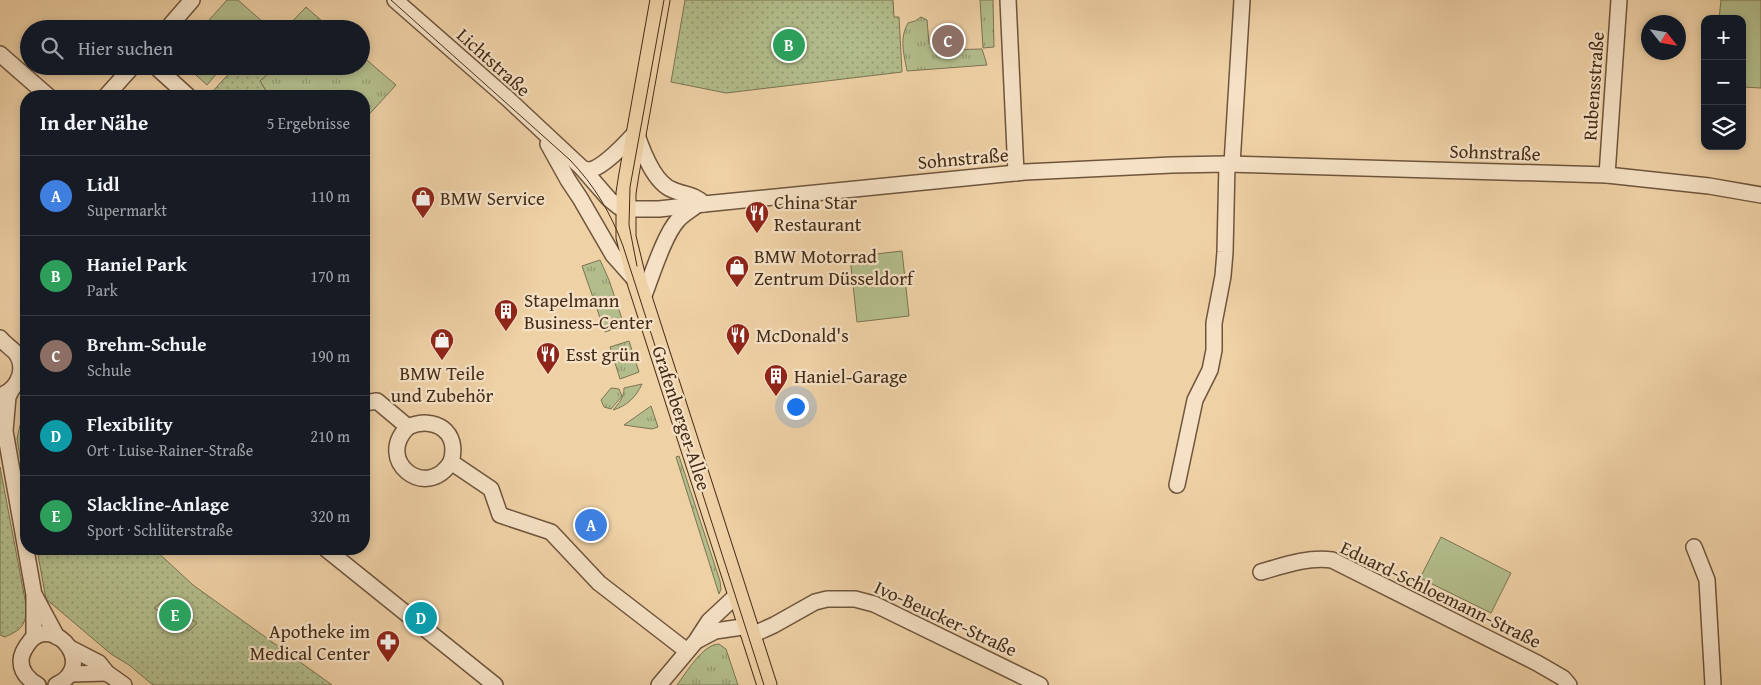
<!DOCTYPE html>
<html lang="de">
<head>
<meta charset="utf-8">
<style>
  body { margin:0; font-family:"Gentium Book Plus",serif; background:#20242c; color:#f1f3f6 }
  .controls { position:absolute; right:15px; top:15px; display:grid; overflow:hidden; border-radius:10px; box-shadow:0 2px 8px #0003 }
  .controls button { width:45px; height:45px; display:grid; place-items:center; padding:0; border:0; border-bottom:1px solid #363941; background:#171b24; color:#f1f3f6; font:25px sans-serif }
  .compass { position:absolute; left:1641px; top:15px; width:45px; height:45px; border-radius:50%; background:#171b24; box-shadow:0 2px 8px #0003; rotate:121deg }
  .you { position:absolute; left:795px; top:406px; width:18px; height:18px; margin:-12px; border:4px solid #fff; border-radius:50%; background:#1a73e8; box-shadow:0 0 0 8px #1a73e833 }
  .badge { display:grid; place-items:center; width:32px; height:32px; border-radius:50%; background:#7c3aed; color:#fff; font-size:16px; font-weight:700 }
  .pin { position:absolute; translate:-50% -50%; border:2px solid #fff; box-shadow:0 1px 5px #0006 }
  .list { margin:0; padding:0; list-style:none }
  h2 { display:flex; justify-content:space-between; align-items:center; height:65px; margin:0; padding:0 20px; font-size:21px }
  h2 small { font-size:16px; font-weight:400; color:#9ea1a6 }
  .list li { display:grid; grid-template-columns:32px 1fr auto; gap:15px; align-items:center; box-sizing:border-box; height:80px; padding:0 20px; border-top:1px solid #363941 }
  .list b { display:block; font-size:19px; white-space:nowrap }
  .list p { margin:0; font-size:16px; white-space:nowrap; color:#9ea1a6 }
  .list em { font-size:16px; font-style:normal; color:#9ea1a6 }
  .icon { flex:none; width:28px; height:28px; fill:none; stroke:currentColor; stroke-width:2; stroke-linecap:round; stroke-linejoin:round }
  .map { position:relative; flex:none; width:1761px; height:685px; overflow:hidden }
  .search { position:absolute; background:#171b24; box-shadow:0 2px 8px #0003; left:20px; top:20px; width:350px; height:55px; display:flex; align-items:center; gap:12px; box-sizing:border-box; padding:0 18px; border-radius:28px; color:#9ea1a6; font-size:19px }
  .panel { position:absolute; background:#171b24; box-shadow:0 2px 8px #0003; left:20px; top:90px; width:350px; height:465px; border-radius:20px }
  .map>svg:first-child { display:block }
</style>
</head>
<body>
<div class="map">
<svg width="1761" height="685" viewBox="0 0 1761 685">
  <defs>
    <pattern id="grass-tufts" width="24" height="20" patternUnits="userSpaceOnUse" patternTransform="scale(1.25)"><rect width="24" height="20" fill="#b3bd8c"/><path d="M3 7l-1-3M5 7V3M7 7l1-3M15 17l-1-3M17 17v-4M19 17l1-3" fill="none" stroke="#939a71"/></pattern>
    <pattern id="park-dots" width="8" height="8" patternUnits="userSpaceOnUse" patternTransform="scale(1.25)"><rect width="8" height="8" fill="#b3bd8c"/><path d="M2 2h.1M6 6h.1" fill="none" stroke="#939a71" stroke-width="1.8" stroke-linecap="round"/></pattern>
  </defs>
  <rect width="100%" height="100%" fill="#efd1a6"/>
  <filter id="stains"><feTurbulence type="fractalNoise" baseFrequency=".004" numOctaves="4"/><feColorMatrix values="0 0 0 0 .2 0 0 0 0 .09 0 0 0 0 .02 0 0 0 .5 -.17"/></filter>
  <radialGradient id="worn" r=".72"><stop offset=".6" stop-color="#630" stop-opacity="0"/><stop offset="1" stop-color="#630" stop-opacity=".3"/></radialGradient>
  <g fill="url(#grass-tufts)" stroke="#7c7452">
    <polygon points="980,0 993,0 994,47 983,48"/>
    <polygon points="306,7 331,29 285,29"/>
    <path d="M921,17L927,20L929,43L936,50L982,49L987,65L907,71C904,54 899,39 908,23L915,21Z"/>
    <polygon points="361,55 396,85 364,120 364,96 269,96 260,81 277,66 361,66"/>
    <polygon points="600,260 609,280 624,325 605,332 582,266"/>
    <polygon points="629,341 639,372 620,379 610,347"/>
    <path d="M642,384C636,397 627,406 613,410C619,403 624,398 624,388Z"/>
    <polygon points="611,388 619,389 622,396 611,409 604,407 601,400"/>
    <polygon points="651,406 658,427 652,429 624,425"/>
    <polygon points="679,456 720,581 721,589 719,594 676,457"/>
    <path d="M719,644L726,649L738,685H677C686,673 703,644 719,644Z"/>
  </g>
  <g fill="url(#park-dots)" stroke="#7c7452">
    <polygon points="685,0 893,0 894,17 899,17 902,72 726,93 671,82"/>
    <polygon points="236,66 277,66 260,81 269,96 216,96 212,92"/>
    <polygon points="20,425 26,431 26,490 17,439"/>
    <path d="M0,467L27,610C24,628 20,630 5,637L0,635Z"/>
    <polygon points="37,549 154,549 193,585 332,685 153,685 129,665 111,654 46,599"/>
  </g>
  <g fill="#b3bd8c" stroke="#7c7452">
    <polygon points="227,0 238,0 263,22 257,29 201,29"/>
    <polygon points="1721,0 1761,0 1761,88 1742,87 1742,19 1719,19"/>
    <polygon points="186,66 223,66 207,85"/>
    <polygon points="902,251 909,316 857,322 850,257"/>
    <polygon points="1441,537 1511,573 1491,613 1420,578"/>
    <polygon points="163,601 197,623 189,631 154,608"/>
  </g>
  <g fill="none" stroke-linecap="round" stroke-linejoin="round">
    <g stroke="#6f553c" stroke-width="18">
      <g id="minor">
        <polyline points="395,0 507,98 582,168 609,199 619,207 629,209 659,209 704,204 1025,172 1172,165 1227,164 1607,175 1709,186 1761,195"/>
        <polyline points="1008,0 1016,173"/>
        <polyline points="167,29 192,0"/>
        <polyline points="0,54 48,96"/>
        <polyline points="155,66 188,96"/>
        <polyline points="106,96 133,66"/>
        <polyline points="548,144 568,180 580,198 613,255 637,282"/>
        <polyline points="1232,164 1242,0"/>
        <path d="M582,168C583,169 588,170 589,170C602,169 627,142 636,132C642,150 654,183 673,190C684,195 695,194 704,204"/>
        <polyline points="1607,175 1619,0"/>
        <path d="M643,298C651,278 664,235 678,220C683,214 691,210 697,205"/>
        <path d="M0,338C5,344 10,347 15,352C27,367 19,387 4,394"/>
        <polyline points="12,389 8,397 5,431 34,595 34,637"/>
        <path d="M364,403L377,401L408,427C435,415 460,432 451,462L491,489L500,515L551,532L599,583L687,651"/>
        <path d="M408,427C374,460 426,502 451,462"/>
        <polyline points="1177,485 1195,400 1210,370 1214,350 1214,323 1223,276 1225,252 1227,164"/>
        <polyline points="1694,547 1707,580 1713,685"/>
        <polyline points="326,549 495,685"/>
        <path d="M1261,572C1285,565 1307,557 1332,560L1537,663L1563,678L1569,685"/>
        <polyline points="35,596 57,637"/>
        <polyline points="752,635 774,625 815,602 827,599 855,599 874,604 1040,685"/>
        <polyline points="698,640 715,631 749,626"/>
        <polyline points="70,648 99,663 107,673 124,685"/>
        <polyline points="70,674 107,673"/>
        <path d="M38,685C29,680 21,672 21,661C21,653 26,646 31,640C56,616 97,666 56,685"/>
        <polyline points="659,685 696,641 709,621 738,594"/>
      </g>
    </g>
    <g stroke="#442c18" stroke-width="21">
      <polyline id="major" points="660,0 629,174 626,193 626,237 637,282 767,685"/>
    </g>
    <use href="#minor" stroke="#f5e1c5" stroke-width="15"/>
    <use href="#major" stroke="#efd1a6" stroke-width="19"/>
    <g stroke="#442c18" stroke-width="1">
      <path d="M391,0L570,160C594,185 611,213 623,246L764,685"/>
      <polyline points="637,266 629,225 630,187 664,0"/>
    </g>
  </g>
  <defs>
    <g id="shop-pin" transform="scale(1.25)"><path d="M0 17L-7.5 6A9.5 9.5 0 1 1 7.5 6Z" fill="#8f2418" stroke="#f5e1c5"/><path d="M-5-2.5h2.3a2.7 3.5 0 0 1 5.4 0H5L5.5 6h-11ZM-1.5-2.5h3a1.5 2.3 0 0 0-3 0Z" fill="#fff"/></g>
    <g id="restaurant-pin" transform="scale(1.25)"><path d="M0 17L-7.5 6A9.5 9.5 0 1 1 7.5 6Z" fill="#8f2418" stroke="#f5e1c5"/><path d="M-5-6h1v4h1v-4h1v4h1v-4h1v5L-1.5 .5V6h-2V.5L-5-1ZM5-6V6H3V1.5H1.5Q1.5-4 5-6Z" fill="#fff"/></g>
    <g id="building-pin" transform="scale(1.25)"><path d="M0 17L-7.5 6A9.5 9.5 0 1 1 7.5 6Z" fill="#8f2418" stroke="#f5e1c5"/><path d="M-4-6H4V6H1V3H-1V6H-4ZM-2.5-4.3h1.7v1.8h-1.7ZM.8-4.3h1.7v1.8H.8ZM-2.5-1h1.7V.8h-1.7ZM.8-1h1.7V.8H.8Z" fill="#fff"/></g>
    <g id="pharmacy-pin" transform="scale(1.25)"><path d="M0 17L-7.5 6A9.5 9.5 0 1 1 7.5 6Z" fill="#8f2418" stroke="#f5e1c5"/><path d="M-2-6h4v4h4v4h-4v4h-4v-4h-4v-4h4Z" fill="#fff"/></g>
  </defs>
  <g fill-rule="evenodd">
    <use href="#shop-pin" x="423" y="198"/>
    <use href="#restaurant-pin" x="757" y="213"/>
    <use href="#shop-pin" x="737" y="267"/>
    <use href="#building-pin" x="506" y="311"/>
    <use href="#restaurant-pin" x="738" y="335"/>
    <use href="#shop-pin" x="442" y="340"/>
    <use href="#restaurant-pin" x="548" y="354"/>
    <use href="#building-pin" x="776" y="376"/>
    <use href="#pharmacy-pin" x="388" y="642"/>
  </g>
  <g text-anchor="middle" stroke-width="4.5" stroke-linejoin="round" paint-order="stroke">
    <g font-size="19" fill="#442c18" stroke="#f5e1c5">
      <text transform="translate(494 62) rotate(42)" y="7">Lichtstraße</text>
      <text transform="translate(1593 86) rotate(-86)" y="7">Rubensstraße</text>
      <text transform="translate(1495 152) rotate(2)" y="7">Sohnstraße</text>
      <text transform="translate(963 158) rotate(-5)" y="7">Sohnstraße</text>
      <text transform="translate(682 418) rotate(72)" y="7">Grafenberger Allee</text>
      <text transform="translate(1441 594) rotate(26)" y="7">Eduard-Schloemann-Straße</text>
      <text transform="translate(946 618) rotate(25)" y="7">Ivo-Beucker-Straße</text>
    </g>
    <g font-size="19" fill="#442c18" stroke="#f5e1c5" text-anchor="start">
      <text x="440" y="205">BMW Service</text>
      <text x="774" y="209">China Star<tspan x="774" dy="22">Restaurant</tspan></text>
      <text x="754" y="263">BMW Motorrad<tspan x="754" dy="22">Zentrum Düsseldorf</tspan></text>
      <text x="524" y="307">Stapelmann<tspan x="524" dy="22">Business-Center</tspan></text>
      <text x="756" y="342">McDonald's</text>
      <text x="566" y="361">Esst grün</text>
      <text x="442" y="380" text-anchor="middle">BMW Teile<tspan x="442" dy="22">und Zubehör</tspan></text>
      <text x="794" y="383">Haniel-Garage</text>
      <text x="370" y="638" text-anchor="end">Apotheke im<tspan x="370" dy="22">Medical Center</tspan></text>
    </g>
  </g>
  <rect width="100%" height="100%" filter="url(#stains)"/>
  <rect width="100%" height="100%" fill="url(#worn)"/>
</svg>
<div class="controls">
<button>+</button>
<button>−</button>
<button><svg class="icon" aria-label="layers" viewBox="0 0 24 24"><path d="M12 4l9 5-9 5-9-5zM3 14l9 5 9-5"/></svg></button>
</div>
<svg class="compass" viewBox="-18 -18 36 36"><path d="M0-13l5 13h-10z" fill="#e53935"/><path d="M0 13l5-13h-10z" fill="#9ea1a6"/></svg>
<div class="you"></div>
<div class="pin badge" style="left:591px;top:525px;background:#3f7fe0">A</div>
<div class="pin badge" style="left:789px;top:45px;background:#2e9e5b">B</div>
<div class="pin badge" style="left:948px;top:41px;background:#8d6e63">C</div>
<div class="pin badge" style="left:421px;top:618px;background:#0f9aa8">D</div>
<div class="pin badge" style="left:175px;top:615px;background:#2e9e5b">E</div>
<div class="search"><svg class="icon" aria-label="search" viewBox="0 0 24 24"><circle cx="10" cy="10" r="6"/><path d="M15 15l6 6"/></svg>Hier suchen</div>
<section class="panel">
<h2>In der Nähe<small>5 Ergebnisse</small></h2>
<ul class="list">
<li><span class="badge" style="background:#3f7fe0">A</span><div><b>Lidl</b><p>Supermarkt</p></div><em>110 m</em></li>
<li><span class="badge" style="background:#2e9e5b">B</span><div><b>Haniel Park</b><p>Park</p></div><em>170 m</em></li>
<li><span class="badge" style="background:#8d6e63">C</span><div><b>Brehm-Schule</b><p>Schule</p></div><em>190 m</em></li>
<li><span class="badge" style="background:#0f9aa8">D</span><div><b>Flexibility</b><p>Ort · Luise-Rainer-Straße</p></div><em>210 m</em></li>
<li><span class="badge" style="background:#2e9e5b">E</span><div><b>Slackline-Anlage</b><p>Sport · Schlüterstraße</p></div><em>320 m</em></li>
</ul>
</section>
</div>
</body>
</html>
